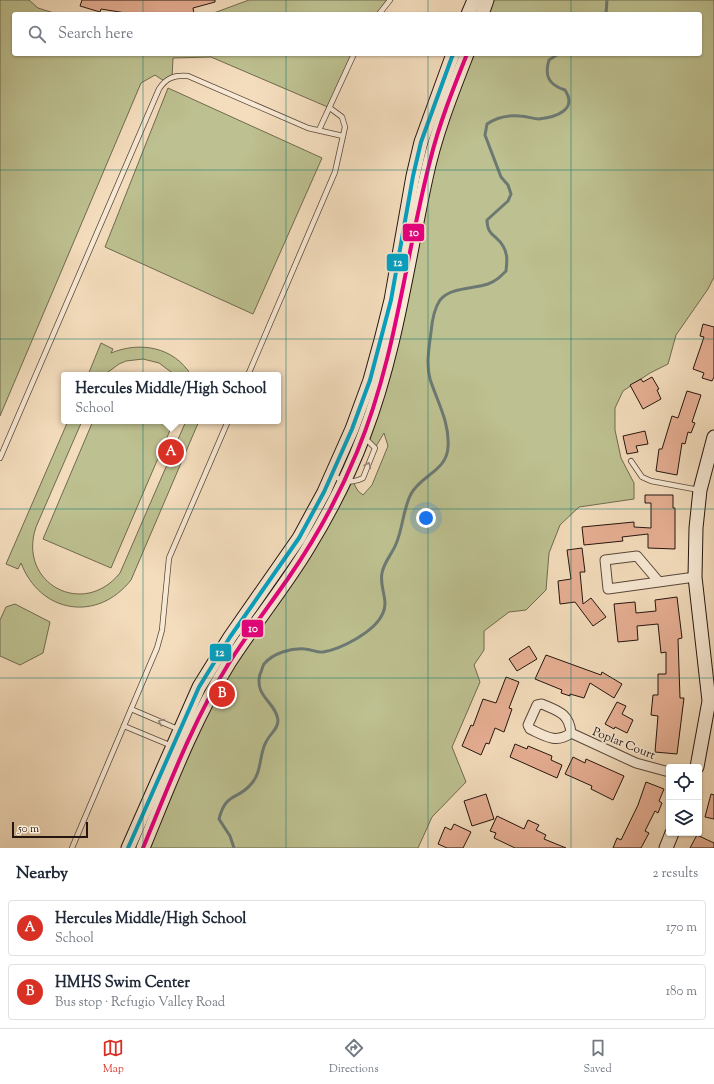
<!DOCTYPE html>
<html lang="en">
<head>
<meta charset="utf-8">
<style>
  body { margin:0; font-family:"Sorts Mill Goudy",serif; background:#f6f6f7; color:#1f2937 }
  .controls { position:absolute; right:12px; bottom:12px; display:grid; overflow:hidden; border-radius:4px; box-shadow:0 1px 3px #0004 }
  .controls button { width:36px; height:36px; display:grid; place-items:center; padding:0; border:0; border-bottom:1px solid #e0e1e3; background:#fff; color:#1f2937; font:20px sans-serif }
  .scale { position:absolute; left:12px; bottom:10px; width:76px; box-sizing:border-box; padding-left:4px; border:2px solid #24150e; border-top:0; font-size:11px; line-height:14px; white-space:nowrap; color:#24150e; -webkit-text-stroke:3px #f8e9d4; paint-order:stroke }
  .you { position:absolute; left:426px; top:518px; width:14px; height:14px; margin:-10px; border:3px solid #fff; border-radius:50%; background:#1a73e8; box-shadow:0 0 0 6px #1a73e833 }
  .badge { display:grid; place-items:center; width:26px; height:26px; border-radius:50%; background:#d93025; color:#fff; font-size:13px; font-weight:700 }
  .pin { position:absolute; translate:-50% -50%; border:2px solid #fff; box-shadow:0 1px 4px #0006 }
  .popup { position:absolute; left:61px; top:372px; width:220px; height:52px; box-sizing:border-box; display:grid; place-content:center; border-radius:4px; background:#fff; filter:drop-shadow(0 1px 3px #0005); font-size:13px; white-space:nowrap; color:#747a83 }
  .popup b { font-size:15px; color:#1f2937 }
  .popup::after { content:''; position:absolute; left:50%; top:100%; margin-left:-8px; border:8px solid transparent; border-top-color:#fff }
  .list { margin:0; padding:0; list-style:none }
  h2 { display:flex; justify-content:space-between; align-items:center; height:52px; margin:0; padding:0 16px; font-size:17px }
  h2 small { font-size:13px; font-weight:400; color:#747a83 }
  .list li { display:grid; grid-template-columns:26px 1fr auto; gap:12px; align-items:center; box-sizing:border-box; height:56px; margin:0 8px 8px; padding:0 8px; border:1px solid #e0e1e3; border-radius:4px }
  .list b { display:block; font-size:15px; white-space:nowrap }
  .list p { margin:0; font-size:13px; white-space:nowrap; color:#747a83 }
  .list em { font-size:13px; font-style:normal; color:#747a83 }
  .icon { flex:none; width:22px; height:22px; fill:none; stroke:currentColor; stroke-width:2; stroke-linecap:round; stroke-linejoin:round }
  .map { position:relative; flex:none; width:714px; height:848px; overflow:hidden }
  .search { position:absolute; background:#fff; box-shadow:0 1px 3px #0004; left:12px; right:12px; top:12px; height:44px; display:flex; align-items:center; gap:10px; box-sizing:border-box; padding:0 14px; border-radius:4px; color:#747a83; font-size:15px }
  .sheet { height:180px; background:#fff }
  nav { display:flex; justify-content:space-around; align-items:center; box-sizing:border-box; height:56px; border-top:1px solid #e0e1e3; background:#fff; font-size:11px; color:#747a83 }
  nav a { display:grid; justify-items:center; gap:2px }
  nav .on { color:#d93025 }
  .map>svg:first-child { display:block }
</style>
</head>
<body>
<div class="map">
<svg width="714" height="848" viewBox="0 0 714 848">
  <rect width="100%" height="100%" fill="#f4ddbd"/>
  <filter id="stains"><feTurbulence type="fractalNoise" baseFrequency=".005" numOctaves="4"/><feColorMatrix values="0 0 0 0 .2 0 0 0 0 .09 0 0 0 0 .02 0 0 0 .5 -.17"/></filter>
  <radialGradient id="worn" r=".72"><stop offset=".6" stop-color="#630" stop-opacity="0"/><stop offset="1" stop-color="#630" stop-opacity=".3"/></radialGradient>
  <g fill="#bdc090" stroke="#706a4f">
    <polygon points="0,0 29,0 38,8 57,14 14,14 14,54 354,54 330,108 211,57 173,58 172,77 164,81 155,75 141,83 0,416"/>
    <polygon points="249,0 390,0 379,14 211,14"/>
    <polygon points="487,0 714,0 714,277 708,289 676,335 668,364 650,373 623,391 615,408 615,430 621,458 634,483 634,499 579,507 560,525 549,553 546,590 526,610 509,612 484,631 484,650 474,665 480,682 452,747 466,782 432,817 418,848 143,848 183,751 344,482 353,482 358,491 363,495 372,485 388,446 384,433 375,448 364,437 426,176 467,54 700,54 700,14 482,14"/>
    <polygon points="168,88 322,158 253,314 105,247"/>
    <path d="M101,343L113,349L111,353C140,341 174,347 191,375H175L159,363L143,359L126,361L119,364L104,375H88Z"/>
    <path d="M68,421H82L36,527C17,583 83,619 120,573L186,421H199L131,580C97,623 40,613 21,563L18,569L6,564Z"/>
    <polygon points="93,421 174,421 111,568 43,539"/>
    <polygon points="15,604 50,622 43,653 20,665 0,656 0,620 6,607"/>
  </g>
  <g fill="none" stroke-linecap="round" stroke-linejoin="round">
    <g stroke="#6c7973" stroke-width="3">
      <polyline points="606,14 607,0"/>
      <path d="M234,848L230,836L219,819C226,791 238,801 252,783C262,771 259,755 266,742C270,733 278,730 278,720C276,702 254,697 260,674C262,671 262,667 264,664C273,653 291,648 305,649C311,649 317,653 323,652C341,649 375,632 383,613C389,600 379,587 382,573C384,562 392,554 396,544C403,528 403,509 411,494C421,475 447,471 448,447C450,423 437,401 430,379C426,364 429,348 431,332C432,321 434,309 440,300C451,287 473,289 488,284C496,281 500,277 506,271C507,262 508,254 503,246C497,235 487,236 487,220L508,201L511,194L508,185L501,177L485,135L487,124C497,117 509,115 520,116C527,116 533,119 539,119C556,117 578,110 565,90C549,85 544,76 549,60L558,54"/>
    </g>
  </g>
  <g fill="#e7af94" stroke="#24150e">
    <polygon points="82,0 215,0 215,2 193,8 194,14 132,14 101,9 100,12 80,6"/>
    <polygon points="703,324 714,327 714,377 712,381 702,378 704,373 693,369 704,337 700,336"/>
    <polygon points="652,377 659,389 657,390 661,399 643,409 630,385 641,379 643,382"/>
    <polygon points="687,391 701,395 692,422 695,423 691,433 688,432 685,444 682,443 677,475 656,471 659,449 662,449 672,416 678,418"/>
    <polygon points="645,431 648,444 636,446 638,452 627,454 623,436"/>
    <polygon points="645,495 673,495 673,508 675,508 675,549 648,548 648,534 622,537 623,541 584,545 582,527 634,522 634,527 651,528 651,503 645,503"/>
    <polygon points="582,548 585,572 580,572 583,604 591,598 606,617 593,626 575,602 560,604 558,581 571,579 567,550"/>
    <polygon points="677,597 682,638 678,639 680,698 684,698 677,754 655,752 658,716 651,715 653,695 658,695 658,674 666,674 666,652 661,653 658,624 637,626 638,640 618,642 614,604 635,602 636,613 656,611 655,600"/>
    <polygon points="529,646 537,659 517,671 509,659"/>
    <polygon points="546,655 601,675 602,672 622,684 614,698 590,683 584,698 570,694 570,696 561,693 562,690 535,679"/>
    <polygon points="506,677 519,682 509,708 512,709 504,732 495,728 489,744 486,743 481,755 462,746 471,725 473,726 483,699 496,703"/>
    <polygon points="617,702 626,706 622,714 633,720 627,733 615,727 614,729 605,724"/>
    <polygon points="515,744 527,749 528,746 552,756 551,760 562,765 557,778 510,757"/>
    <polygon points="573,757 585,763 586,759 624,776 613,800 591,789 592,786 565,774"/>
    <polygon points="646,782 664,789 659,801 662,803 658,813 655,811 645,831 649,833 641,848 613,848 617,838 621,840 638,805"/>
    <polygon points="486,794 494,819 472,826 464,801"/>
    <polygon points="711,794 714,795 714,819 705,817"/>
    <polygon points="497,816 524,829 528,820 539,825 536,830 546,835 544,839 566,848 515,848 494,838 496,833 490,831"/>
    <polygon points="454,824 471,832 463,848 447,848 438,844 445,827 451,830"/>
    <polygon points="697,835 714,843 714,848 690,848"/>
  </g>
  <g fill="none" stroke-linecap="round" stroke-linejoin="round">
    <g stroke="#58473a" stroke-width="6">
      <g id="lane">
        <polyline points="379,14 390,0"/>
        <polyline points="319,130 354,54"/>
        <polyline points="248,375 335,172 345,127 342,117 330,108"/>
        <path d="M0,458L159,89C166,78 174,75 188,76L308,128L343,136"/>
        <polyline points="631,461 642,477 651,481 699,490"/>
        <path d="M332,475C344,482 350,484 363,478L375,448L365,438"/>
        <polyline points="131,709 180,730"/>
        <polyline points="124,726 172,746"/>
        <polyline points="72,848 157,648 162,630 169,558 228,421"/>
      </g>
    </g>
    <g stroke="#58473a" stroke-width="11">
      <g id="street">
        <polyline points="659,582 637,556 605,560 608,589 695,577"/>
        <path d="M542,704C558,711 569,713 571,733C556,744 545,736 530,729L528,725L537,705Z"/>
        <polyline points="571,733 636,763 669,772"/>
      </g>
    </g>
    <g stroke="#24150e" stroke-width="15">
      <g id="secondary">
        <polyline points="468,14 474,0"/>
        <polyline points="482,14 487,0"/>
        <polyline points="697,767 709,701 695,577 696,528 700,490 714,437"/>
        <polyline points="128,848 199,687 230,637 299,538 324,492 352,429 370,380 381,340 391,300 413,176 421,142 453,54"/>
        <path d="M143,848C169,785 193,721 229,663C254,624 284,588 308,548C330,512 349,475 364,435C396,352 407,265 426,178C435,135 451,95 467,54"/>
        <polyline points="666,848 672,833"/>
      </g>
    </g>
    <use href="#lane" stroke="#f8e9d4" stroke-width="4.5"/>
    <use href="#street" stroke="#f8e9d4" stroke-width="9"/>
    <use href="#secondary" stroke="#f8e9d4" stroke-width="13"/>
    <g stroke="#f8e9d4" stroke-width="7">
      <polyline id="bus-1" points="128,848 199,687 230,637 299,538 324,492 352,429 370,380 391,300 413,176 421,142 453,54"/>
    </g>
    <g stroke="#f8e9d4" stroke-width="7">
      <path id="bus-2" d="M143,848C169,785 193,721 229,663C248,633 269,606 289,577C316,538 339,496 357,452C396,358 405,258 430,161C439,124 453,89 467,54"/>
    </g>
    <use href="#bus-1" stroke="#02a2c4" stroke-width="4"/>
    <use href="#bus-2" stroke="#e5007d" stroke-width="4"/>
  </g>
  <defs><path id="oneway-chevron" d="M-2-3.5L2.5 0L-2 3.5" fill="none" stroke-width="1.6" stroke-linecap="round" stroke-linejoin="round"/></defs>
  <g stroke="#998a7b">
    <use href="#oneway-chevron" transform="translate(368 465) rotate(-67)"/>
    <use href="#oneway-chevron" transform="translate(161 722) rotate(-157)"/>
  </g>
  <path fill="none" stroke="#0f766e" stroke-width="1" stroke-opacity="0.55" d="M143,0V14M286,0V14M428,0V14M571,0V14M143,54V848M286,54V848M428,54V848M571,54V848M0,170H714M0,339H714M0,509H714M0,678H714"/>
  <g text-anchor="middle" stroke-width="3" stroke-linejoin="round" paint-order="stroke">
    <g font-size="12" fill="#24150e" stroke="#f8e9d4">
      <text transform="translate(624 743) rotate(22)" y="4">Poplar Court</text>
    </g>
  </g>
  <g stroke="#f8e9d4" stroke-width="1.5">
    <rect x="402" y="223" width="23" height="19" rx="4" fill="#e5007d"/>
    <rect x="386" y="253" width="23" height="19" rx="4" fill="#02a2c4"/>
    <rect x="241" y="619" width="23" height="19" rx="4" fill="#e5007d"/>
    <rect x="209" y="643" width="23" height="19" rx="4" fill="#02a2c4"/>
  </g>
  <g font-size="11" text-anchor="middle" font-weight="bold" fill="#fff">
    <text x="414" y="236">10</text>
    <text x="398" y="266">12</text>
    <text x="253" y="632">10</text>
    <text x="220" y="656">12</text>
  </g>
  <rect width="100%" height="100%" filter="url(#stains)"/>
  <rect width="100%" height="100%" fill="url(#worn)"/>
</svg>
<div class="controls">
<button><svg class="icon" aria-label="locate" viewBox="0 0 24 24"><circle cx="12" cy="12" r="6"/><path d="M12 2v4M12 18v4M2 12h4M18 12h4"/></svg></button>
<button><svg class="icon" aria-label="layers" viewBox="0 0 24 24"><path d="M12 4l9 5-9 5-9-5zM3 14l9 5 9-5"/></svg></button>
</div>
<div class="scale">50 m</div>
<div class="you"></div>
<div class="pin badge" style="left:171px;top:452px">A</div>
<div class="popup"><b>Hercules Middle/High School</b>School</div>
<div class="pin badge" style="left:222px;top:694px">B</div>
<div class="search"><svg class="icon" aria-label="search" viewBox="0 0 24 24"><circle cx="10" cy="10" r="6"/><path d="M15 15l6 6"/></svg>Search here</div>
</div>
<section class="sheet">
<h2>Nearby<small>2 results</small></h2>
<ul class="list">
<li><span class="badge">A</span><div><b>Hercules Middle/High School</b><p>School</p></div><em>170 m</em></li>
<li><span class="badge">B</span><div><b>HMHS Swim Center</b><p>Bus stop · Refugio Valley Road</p></div><em>180 m</em></li>
</ul>
</section>
<nav>
<a class="on"><svg class="icon" aria-label="map" viewBox="0 0 24 24"><path d="M3 6l6-2 6 2 6-2v14l-6 2-6-2-6 2zM9 4v14M15 6v14"/></svg>Map</a>
<a><svg class="icon" aria-label="directions" viewBox="0 0 24 24"><path d="M12 3l9 9-9 9-9-9zM9 14v-3h6M13 9l2 2-2 2"/></svg>Directions</a>
<a><svg class="icon" aria-label="saved" viewBox="0 0 24 24"><path d="M7 4h10v16l-5-4-5 4z"/></svg>Saved</a>
</nav>
</body>
</html>
